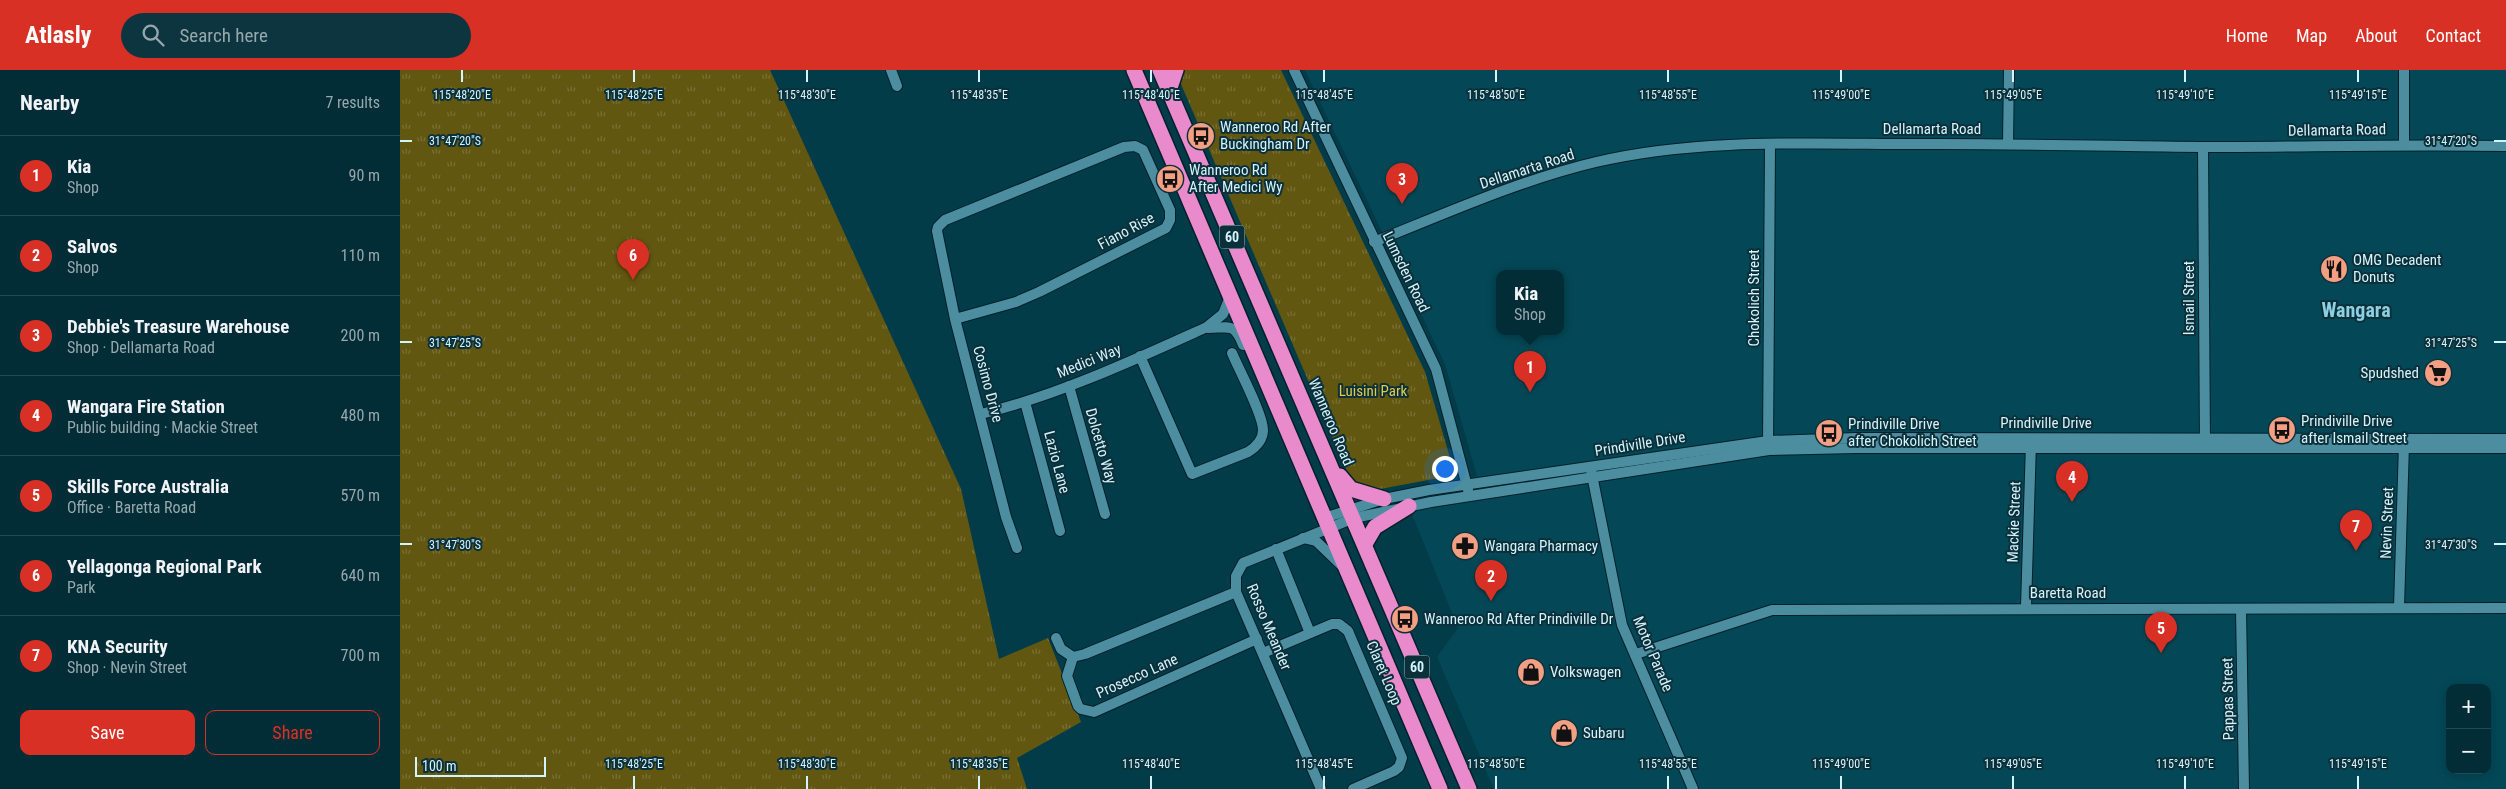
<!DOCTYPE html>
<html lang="en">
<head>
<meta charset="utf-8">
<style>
  body { margin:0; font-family:"Roboto Condensed",sans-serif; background:#0c353f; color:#f1f3f6 }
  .controls { position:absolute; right:15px; bottom:15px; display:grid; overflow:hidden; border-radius:10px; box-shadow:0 2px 12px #0003 }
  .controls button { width:45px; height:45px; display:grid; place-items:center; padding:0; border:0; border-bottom:1px solid #234952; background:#022d37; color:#f1f3f6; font:25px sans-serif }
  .scale { position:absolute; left:15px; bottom:12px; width:131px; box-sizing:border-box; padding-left:5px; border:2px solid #d3f3fd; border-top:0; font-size:14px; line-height:18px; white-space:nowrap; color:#d3f3fd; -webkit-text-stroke:4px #0c3039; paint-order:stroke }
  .you { position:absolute; left:1044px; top:398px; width:18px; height:18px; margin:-12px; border:4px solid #fff; border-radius:50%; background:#1a73e8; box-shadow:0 0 0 8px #1a73e833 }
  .badge { display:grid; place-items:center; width:32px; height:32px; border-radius:50%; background:#d93025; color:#fff; font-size:16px; font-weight:700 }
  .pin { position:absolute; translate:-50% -41px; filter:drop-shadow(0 1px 2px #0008) }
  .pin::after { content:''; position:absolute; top:26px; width:18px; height:15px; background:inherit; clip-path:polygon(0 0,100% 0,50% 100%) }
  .popup { position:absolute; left:1096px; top:200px; width:68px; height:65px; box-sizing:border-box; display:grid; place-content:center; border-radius:10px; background:#022d37; filter:drop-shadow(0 1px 4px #0005); font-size:16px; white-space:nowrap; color:#96a8ad }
  .popup b { font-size:19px; color:#f1f3f6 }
  .popup::after { content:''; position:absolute; left:50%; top:100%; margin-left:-10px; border:10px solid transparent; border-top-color:#022d37 }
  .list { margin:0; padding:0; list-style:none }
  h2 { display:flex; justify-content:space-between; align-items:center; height:65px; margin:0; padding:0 20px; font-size:21px }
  h2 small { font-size:16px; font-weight:400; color:#96a8ad }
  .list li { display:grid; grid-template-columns:32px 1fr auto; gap:15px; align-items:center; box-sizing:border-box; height:80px; padding:0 20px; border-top:1px solid #234952 }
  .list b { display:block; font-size:19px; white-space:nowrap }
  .list p { margin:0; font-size:16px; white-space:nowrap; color:#96a8ad }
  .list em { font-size:16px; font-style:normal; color:#96a8ad }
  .actions { display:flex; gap:10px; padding:15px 20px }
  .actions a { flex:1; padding:11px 0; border:1px solid #d93025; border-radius:10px; text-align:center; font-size:18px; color:#d93025 }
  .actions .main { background:#d93025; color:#fff }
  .icon { flex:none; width:28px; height:28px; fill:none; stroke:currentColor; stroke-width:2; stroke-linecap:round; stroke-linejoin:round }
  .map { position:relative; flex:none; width:2106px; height:719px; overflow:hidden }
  header { display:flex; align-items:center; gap:30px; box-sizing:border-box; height:70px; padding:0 25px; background:#d93025; color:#fff }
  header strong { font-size:24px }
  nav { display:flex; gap:28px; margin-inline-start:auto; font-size:18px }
  .search { width:350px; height:45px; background:#0c353f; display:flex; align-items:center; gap:12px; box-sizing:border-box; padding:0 18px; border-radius:28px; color:#96a8ad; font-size:19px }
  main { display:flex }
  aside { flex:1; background:#022d37 }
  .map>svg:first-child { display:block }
</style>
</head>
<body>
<header>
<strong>Atlasly</strong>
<div class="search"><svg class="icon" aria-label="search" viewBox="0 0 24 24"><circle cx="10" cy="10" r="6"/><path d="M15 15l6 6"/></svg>Search here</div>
<nav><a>Home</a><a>Map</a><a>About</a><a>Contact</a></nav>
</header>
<main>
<aside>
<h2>Nearby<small>7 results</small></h2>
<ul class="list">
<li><span class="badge">1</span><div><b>Kia</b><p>Shop</p></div><em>90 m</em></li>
<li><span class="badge">2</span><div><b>Salvos</b><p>Shop</p></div><em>110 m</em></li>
<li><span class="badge">3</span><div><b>Debbie's Treasure Warehouse</b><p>Shop · Dellamarta Road</p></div><em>200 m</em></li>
<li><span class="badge">4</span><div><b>Wangara Fire Station</b><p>Public building · Mackie Street</p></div><em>480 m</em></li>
<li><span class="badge">5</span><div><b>Skills Force Australia</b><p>Office · Baretta Road</p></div><em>570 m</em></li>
<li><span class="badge">6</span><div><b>Yellagonga Regional Park</b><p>Park</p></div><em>640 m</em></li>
<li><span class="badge">7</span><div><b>KNA Security</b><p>Shop · Nevin Street</p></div><em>700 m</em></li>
</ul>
<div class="actions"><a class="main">Save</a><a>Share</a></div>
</aside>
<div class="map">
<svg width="2106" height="719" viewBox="0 0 2106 719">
  <defs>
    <pattern id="park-tufts" width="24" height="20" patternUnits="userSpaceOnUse" patternTransform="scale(1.25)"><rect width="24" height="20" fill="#625711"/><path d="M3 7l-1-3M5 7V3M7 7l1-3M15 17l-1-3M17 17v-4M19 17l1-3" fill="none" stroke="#787035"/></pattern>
  </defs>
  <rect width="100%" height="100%" fill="#033c49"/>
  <path fill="#044857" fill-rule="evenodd" d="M905,0H2106V719H1094L1037,587L1058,558L1006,429L1077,406L1045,294ZM1100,203H1160V261H1100ZM2050,618H2087V700H2050Z"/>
  <g fill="url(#park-tufts)">
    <polygon points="0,0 370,0 561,419 599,589 648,568 681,652 617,688 627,719 0,719"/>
    <polygon points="775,0 881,0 1025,302 1055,405 980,419 959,429"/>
  </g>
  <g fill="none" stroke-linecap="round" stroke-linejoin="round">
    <g stroke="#00212a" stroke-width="12">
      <g id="minor">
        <polyline points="491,0 497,16"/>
        <polyline points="894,0 1036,299 1068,420"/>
        <polyline points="2004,0 2004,74"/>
        <polyline points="1608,74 1609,0"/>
        <polyline points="1803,77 1805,376"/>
        <path d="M974,172C1047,143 1120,110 1196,92C1305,66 1430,75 1541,74C1628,74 1714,76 1800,77C1902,77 2004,74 2106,76"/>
        <polyline points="555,249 616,232 639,222 766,158 770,150 770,140 743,80 735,76 724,77 545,150 538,157 537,161 555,249 606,447 617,478"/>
        <path d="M808,258C829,258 834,252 843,275"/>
        <path d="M740,286L792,404L848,382C856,377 863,370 863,360C863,344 839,300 832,283"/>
        <polyline points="669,316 705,444"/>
        <polyline points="625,332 660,461"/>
        <path d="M581,344C659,325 734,290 807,257L823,244L830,227"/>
        <polyline points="1368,377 1370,75"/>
        <polyline points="1191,400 1222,555 1293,719"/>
        <polyline points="924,448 984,429 1029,420 1368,371 1456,368 2106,369"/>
        <polyline points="903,468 916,471 941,495"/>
        <polyline points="876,479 910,563"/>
        <polyline points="1626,537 1631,372"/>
        <polyline points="1999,537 2004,374"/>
        <polyline points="1841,539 1844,719"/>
        <polyline points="656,568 661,579 673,587 685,584 836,522"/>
        <polyline points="863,583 932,554 939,554 948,561 1002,688 999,697 994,701 953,719"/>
        <polyline points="1236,584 1372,540 2106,538"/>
        <polyline points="673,587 667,606 678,636 681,639 694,642 857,569"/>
        <polyline points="921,719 836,522 836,506 843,493 954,448 1031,432 1369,380 1456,378 2106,378"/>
      </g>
    </g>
    <g stroke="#00212a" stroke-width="18">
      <g id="highway">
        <polyline points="734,0 1040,719"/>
        <polyline points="760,0 1069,719"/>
        <polyline points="769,21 776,0"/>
        <polyline points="940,406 951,419 984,429"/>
        <polyline points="965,474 975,457 1009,436"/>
      </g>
    </g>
    <use href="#minor" stroke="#4c8da0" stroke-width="10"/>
    <use href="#highway" stroke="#e98acc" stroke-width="15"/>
  </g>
  <path fill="none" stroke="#d3f3fd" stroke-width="2" d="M62,0V12M234,0V12M407,0V12M579,0V12M751,0V12M924,0V12M1096,0V12M1268,0V12M1441,0V12M1613,0V12M1785,0V12M1958,0V12M0,71H12M2094,71H2106M0,272H12M2094,272H2106M0,474H12M2094,474H2106M234,706V719M407,706V719M579,706V719M751,706V719M924,706V719M1096,706V719M1268,706V719M1441,706V719M1613,706V719M1785,706V719M1958,706V719"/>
  <defs>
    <g id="bus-disc" transform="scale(1.4375)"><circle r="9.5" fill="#f39f83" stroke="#0c3039"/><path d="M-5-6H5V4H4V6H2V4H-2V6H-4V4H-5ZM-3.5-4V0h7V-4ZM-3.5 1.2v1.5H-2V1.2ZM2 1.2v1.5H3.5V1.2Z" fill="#111"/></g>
    <g id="restaurant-disc" transform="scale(1.4375)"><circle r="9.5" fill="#f39f83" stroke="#0c3039"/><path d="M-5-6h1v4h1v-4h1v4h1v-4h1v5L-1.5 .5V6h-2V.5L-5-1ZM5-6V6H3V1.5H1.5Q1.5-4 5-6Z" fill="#111"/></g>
    <g id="supermarket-disc" transform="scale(1.4375)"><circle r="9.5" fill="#f39f83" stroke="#0c3039"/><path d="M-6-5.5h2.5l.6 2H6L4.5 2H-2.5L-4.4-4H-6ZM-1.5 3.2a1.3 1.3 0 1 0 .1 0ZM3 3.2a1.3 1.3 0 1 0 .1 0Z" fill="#111"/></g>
    <g id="pharmacy-disc" transform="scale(1.4375)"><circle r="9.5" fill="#f39f83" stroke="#0c3039"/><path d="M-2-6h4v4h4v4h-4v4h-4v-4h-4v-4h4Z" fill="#111"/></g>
    <g id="shop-disc" transform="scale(1.4375)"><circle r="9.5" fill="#f39f83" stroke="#0c3039"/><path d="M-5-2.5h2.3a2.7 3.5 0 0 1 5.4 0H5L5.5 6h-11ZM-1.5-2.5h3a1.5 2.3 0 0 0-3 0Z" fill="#111"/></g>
  </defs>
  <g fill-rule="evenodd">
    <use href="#bus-disc" x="801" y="66"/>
    <use href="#bus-disc" x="770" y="109"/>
    <use href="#restaurant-disc" x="1934" y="199"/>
    <use href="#supermarket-disc" x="2038" y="303"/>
    <use href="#bus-disc" x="1882" y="360"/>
    <use href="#bus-disc" x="1429" y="363"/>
    <use href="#pharmacy-disc" x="1065" y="476"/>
    <use href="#bus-disc" x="1005" y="549"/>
    <use href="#shop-disc" x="1131" y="602"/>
    <use href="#shop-disc" x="1164" y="663"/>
  </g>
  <g text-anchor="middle" stroke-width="4" stroke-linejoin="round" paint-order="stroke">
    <g fill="#0c3039" stroke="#97b8c2" stroke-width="1">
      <rect x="819.5" y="155.5" width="25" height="23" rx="4"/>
      <rect x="1004.5" y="585.5" width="25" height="23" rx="4"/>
    </g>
    <g font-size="14" font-weight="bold" fill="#d3f3fd">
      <text x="832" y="172">60</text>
      <text x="1017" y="602">60</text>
    </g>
    <g font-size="15" fill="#d3f3fd" stroke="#0c3039" text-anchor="start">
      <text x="820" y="62">Wanneroo Rd After<tspan x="820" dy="17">Buckingham Dr</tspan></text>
      <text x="789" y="105">Wanneroo Rd<tspan x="789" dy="17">After Medici Wy</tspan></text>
      <text x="1953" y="195">OMG Decadent<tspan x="1953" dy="17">Donuts</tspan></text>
      <text x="2019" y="308" text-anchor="end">Spudshed</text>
      <text x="1901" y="356">Prindiville Drive<tspan x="1901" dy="17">after Ismail Street</tspan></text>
      <text x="1448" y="359">Prindiville Drive<tspan x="1448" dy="17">after Chokolich Street</tspan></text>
      <text x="1084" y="481">Wangara Pharmacy</text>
      <text x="1024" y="554">Wanneroo Rd After Prindiville Dr</text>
      <text x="1150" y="607">Volkswagen</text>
      <text x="1183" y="668">Subaru</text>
    </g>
    <g font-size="15" fill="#d3f3fd" stroke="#0c3039">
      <text x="1532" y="64">Dellamarta Road</text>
      <text transform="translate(1937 60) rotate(-1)" y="5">Dellamarta Road</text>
      <text transform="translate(1127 99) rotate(-18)" y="5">Dellamarta Road</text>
      <text transform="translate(726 161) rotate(-28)" y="5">Fiano Rise</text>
      <text transform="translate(1006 202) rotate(64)" y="5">Lumsden Road</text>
      <text transform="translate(1354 228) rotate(-90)" y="5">Chokolich Street</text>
      <text transform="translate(1789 228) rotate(-90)" y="5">Ismail Street</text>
      <text transform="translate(689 291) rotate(-22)" y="5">Medici Way</text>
      <text transform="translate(588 314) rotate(75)" y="5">Cosimo Drive</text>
      <text transform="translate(931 352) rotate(67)" y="5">Wanneroo Road</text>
      <text x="1646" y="358">Prindiville Drive</text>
      <text transform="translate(1240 374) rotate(-9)" y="5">Prindiville Drive</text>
      <text transform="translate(701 376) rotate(74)" y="5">Dolcetto Way</text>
      <text transform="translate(657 392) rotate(75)" y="5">Lazio Lane</text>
      <text transform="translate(1614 452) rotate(-88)" y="5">Mackie Street</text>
      <text transform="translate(1987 453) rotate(-88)" y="5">Nevin Street</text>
      <text x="1668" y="528">Baretta Road</text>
      <text transform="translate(869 557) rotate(67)" y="5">Rosso Meander</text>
      <text transform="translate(1253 584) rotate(67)" y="5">Motor Parade</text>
      <text transform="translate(984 603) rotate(67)" y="5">Claret Loop</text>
      <text transform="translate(737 606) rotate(-24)" y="5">Prosecco Lane</text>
      <text transform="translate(1828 629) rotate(-91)" y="5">Pappas Street</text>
    </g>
    <g font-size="15" fill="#e1cb4f" stroke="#0c3039">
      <text x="973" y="326">Luisini Park</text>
    </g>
    <g font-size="20" font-weight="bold" fill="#8dcfe3" stroke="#0c3039">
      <text x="1956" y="247">Wangara</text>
    </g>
  </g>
  <g font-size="12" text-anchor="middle" fill="#d3f3fd" stroke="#0c3039" stroke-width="4" stroke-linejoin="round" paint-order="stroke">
    <text x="62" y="29">115°48'20"E</text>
    <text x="234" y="29">115°48'25"E</text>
    <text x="407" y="29">115°48'30"E</text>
    <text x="579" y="29">115°48'35"E</text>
    <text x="751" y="29">115°48'40"E</text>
    <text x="924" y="29">115°48'45"E</text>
    <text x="1096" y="29">115°48'50"E</text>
    <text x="1268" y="29">115°48'55"E</text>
    <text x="1441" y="29">115°49'00"E</text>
    <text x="1613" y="29">115°49'05"E</text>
    <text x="1785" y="29">115°49'10"E</text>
    <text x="1958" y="29">115°49'15"E</text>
    <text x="55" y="75">31°47'20"S</text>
    <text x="2051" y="75">31°47'20"S</text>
    <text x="55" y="277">31°47'25"S</text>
    <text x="2051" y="277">31°47'25"S</text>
    <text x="55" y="479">31°47'30"S</text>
    <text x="2051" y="479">31°47'30"S</text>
    <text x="234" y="698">115°48'25"E</text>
    <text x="407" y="698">115°48'30"E</text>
    <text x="579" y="698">115°48'35"E</text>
    <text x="751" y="698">115°48'40"E</text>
    <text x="924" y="698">115°48'45"E</text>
    <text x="1096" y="698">115°48'50"E</text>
    <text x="1268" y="698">115°48'55"E</text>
    <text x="1441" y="698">115°49'00"E</text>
    <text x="1613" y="698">115°49'05"E</text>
    <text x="1785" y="698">115°49'10"E</text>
    <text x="1958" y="698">115°49'15"E</text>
  </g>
</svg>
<div class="controls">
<button>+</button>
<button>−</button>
</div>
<div class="scale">100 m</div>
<div class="you"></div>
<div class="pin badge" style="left:1130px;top:322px">1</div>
<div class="popup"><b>Kia</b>Shop</div>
<div class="pin badge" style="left:1091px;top:531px">2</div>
<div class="pin badge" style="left:1002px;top:134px">3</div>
<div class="pin badge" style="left:1672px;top:432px">4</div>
<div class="pin badge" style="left:1761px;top:583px">5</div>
<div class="pin badge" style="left:233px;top:210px">6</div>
<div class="pin badge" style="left:1956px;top:481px">7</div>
</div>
</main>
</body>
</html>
